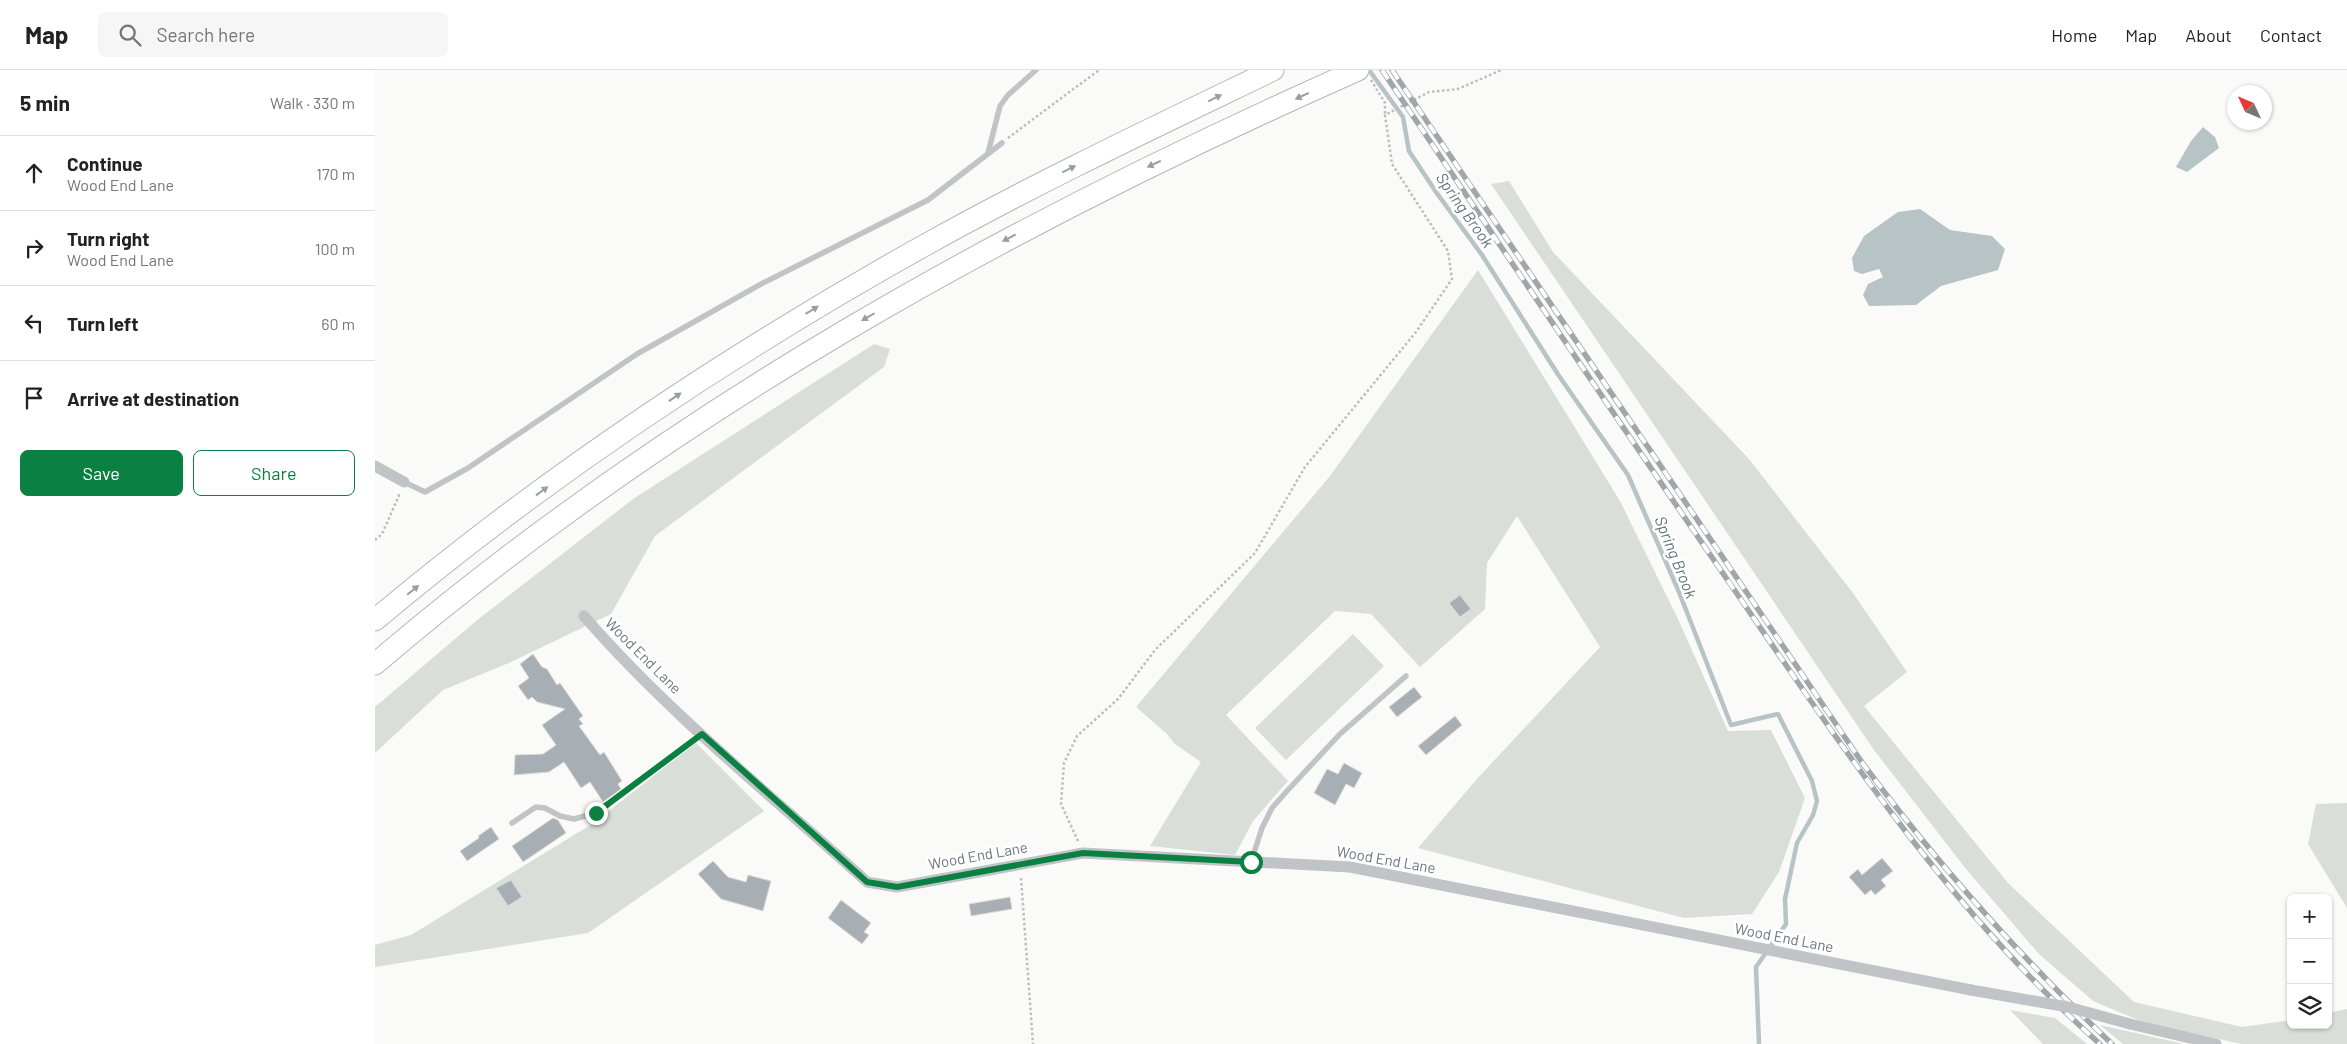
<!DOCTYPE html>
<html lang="en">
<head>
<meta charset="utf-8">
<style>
  body { margin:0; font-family:Barlow,sans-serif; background:#f6f6f6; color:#222 }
  .controls { position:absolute; right:15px; bottom:15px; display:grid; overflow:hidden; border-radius:8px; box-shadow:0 1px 4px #0004 }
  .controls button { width:45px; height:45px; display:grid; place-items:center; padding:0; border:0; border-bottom:1px solid #e0e0e0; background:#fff; color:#222; font:25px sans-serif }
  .compass { position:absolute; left:1852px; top:15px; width:45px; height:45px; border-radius:50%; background:#fff; box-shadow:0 1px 4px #0004; rotate:314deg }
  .stop { position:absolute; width:15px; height:15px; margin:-11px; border:4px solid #0b8043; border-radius:50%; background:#fff }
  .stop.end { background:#0b8043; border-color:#fff; box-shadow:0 1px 5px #0008 }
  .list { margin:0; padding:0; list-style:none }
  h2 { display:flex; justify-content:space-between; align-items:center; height:65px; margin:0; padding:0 20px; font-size:21px }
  h2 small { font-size:16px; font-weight:400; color:#767676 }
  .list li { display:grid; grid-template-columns:32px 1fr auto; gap:15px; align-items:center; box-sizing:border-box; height:75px; padding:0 20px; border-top:1px solid #e0e0e0 }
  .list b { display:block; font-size:19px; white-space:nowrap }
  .list p { margin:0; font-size:16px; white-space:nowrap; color:#767676 }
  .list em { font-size:16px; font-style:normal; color:#767676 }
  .actions { display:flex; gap:10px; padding:15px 20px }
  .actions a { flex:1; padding:11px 0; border:1px solid #0b8043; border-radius:8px; text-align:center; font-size:18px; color:#0b8043 }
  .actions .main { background:#0b8043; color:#fff }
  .icon { flex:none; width:28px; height:28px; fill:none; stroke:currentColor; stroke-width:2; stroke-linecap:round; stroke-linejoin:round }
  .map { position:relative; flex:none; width:1972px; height:974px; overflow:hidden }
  header { display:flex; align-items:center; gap:30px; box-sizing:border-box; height:70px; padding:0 25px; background:#fff; border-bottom:1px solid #e0e0e0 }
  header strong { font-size:24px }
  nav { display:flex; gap:28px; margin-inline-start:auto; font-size:18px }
  .search { width:350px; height:45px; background:#f6f6f6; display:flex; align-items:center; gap:12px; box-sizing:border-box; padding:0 18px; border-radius:8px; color:#767676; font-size:19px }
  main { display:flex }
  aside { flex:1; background:#fff }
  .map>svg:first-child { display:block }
</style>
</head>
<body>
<header>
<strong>Map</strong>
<div class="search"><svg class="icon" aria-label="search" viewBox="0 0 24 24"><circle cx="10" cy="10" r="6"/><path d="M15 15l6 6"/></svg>Search here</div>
<nav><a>Home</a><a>Map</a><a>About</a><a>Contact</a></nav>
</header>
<main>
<aside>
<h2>5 min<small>Walk · 330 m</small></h2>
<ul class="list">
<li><svg class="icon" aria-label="ahead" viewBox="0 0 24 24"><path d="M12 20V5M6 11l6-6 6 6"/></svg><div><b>Continue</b><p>Wood End Lane</p></div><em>170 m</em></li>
<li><svg class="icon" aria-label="right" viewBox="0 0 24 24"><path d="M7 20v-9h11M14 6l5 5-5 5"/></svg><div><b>Turn right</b><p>Wood End Lane</p></div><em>100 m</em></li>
<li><svg class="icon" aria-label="left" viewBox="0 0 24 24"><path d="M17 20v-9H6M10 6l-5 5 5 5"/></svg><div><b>Turn left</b></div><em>60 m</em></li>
<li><svg class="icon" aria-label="arrive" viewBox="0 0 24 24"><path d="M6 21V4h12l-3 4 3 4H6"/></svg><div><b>Arrive at destination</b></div></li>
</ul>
<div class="actions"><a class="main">Save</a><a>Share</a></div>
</aside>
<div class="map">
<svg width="1972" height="974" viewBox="0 0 1972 974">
  <rect width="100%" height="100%" fill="#fafaf8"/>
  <g fill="#daded8">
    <polygon points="1134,111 1178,182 1374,389 1478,523 1532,602 1489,636 1633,813 1759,932 1867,957 1916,950 1916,955 1953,955 1953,943 1972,939 1972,974 1867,974 1770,953 1718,931 1664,884 1591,799 1499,680 1116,114"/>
    <polygon points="1103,200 1245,431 1303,549 1353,661 1396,660 1430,728 1404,802 1377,844 1309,848 1043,778 1101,710 1225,577 1142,446 1112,493 1110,539 1045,597 996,544 960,541 851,645 913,711 878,751 860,785 775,776 826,692 800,674 791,663 761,637 955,406"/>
    <polygon points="499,274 515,279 509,297 280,466 236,544 136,592 68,620 0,683 0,637 101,551 258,429"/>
    <polygon points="978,564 1009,596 911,690 880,658"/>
    <polygon points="321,673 389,741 213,863 0,897 0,875 36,865 217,754"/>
    <polygon points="1972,733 1972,838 1933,774 1941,734"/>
    <polygon points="1635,940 1680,948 1712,974 1668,974"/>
    <polygon points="1725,955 1809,974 1748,974"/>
  </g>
  <g fill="#b8c3c6">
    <polygon points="1828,57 1840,67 1844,78 1812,102 1801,97 1816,71"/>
    <polygon points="1545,139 1575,160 1617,166 1630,179 1623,200 1566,216 1541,235 1494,236 1488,225 1493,214 1508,207 1504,199 1487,204 1479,201 1477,188 1489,166 1523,142"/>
  </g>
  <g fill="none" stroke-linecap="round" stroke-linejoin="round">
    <polyline stroke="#b8c3c6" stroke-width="4.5" points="994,0 1028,47 1034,81 1061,122 1107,185 1184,306 1253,405 1304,522 1356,655 1403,644 1437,711 1442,731 1438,745 1422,773 1410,829 1411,854 1381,897 1384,974"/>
  </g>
  <g fill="#a8afb4" stroke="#dcdcda">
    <polygon points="1085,525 1096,539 1085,547 1074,533"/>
    <polygon points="158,584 167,597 172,599 182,615 185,613 199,633 208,646 204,649 208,654 204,656 225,685 229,682 247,711 243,714 246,719 228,732 215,712 206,718 189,692 174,702 139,705 140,685 168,684 181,675 167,655 190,639 162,632 157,627 153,630 143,616 154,608 145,594"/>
    <polygon points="1039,617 1047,627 1022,647 1014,637"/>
    <polygon points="1080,646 1087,655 1051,685 1043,676"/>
    <polygon points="969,693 987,703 979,718 971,714 960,735 939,723 952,699 963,704"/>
    <polygon points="178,748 183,750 191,763 148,792 137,776"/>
    <polygon points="116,757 124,769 92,791 85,781 104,768 103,766"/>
    <polygon points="1507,788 1518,801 1506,810 1511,816 1500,825 1496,820 1490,825 1474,807 1483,799 1487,805"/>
    <polygon points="338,791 353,807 371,812 373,805 396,811 388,841 346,829 323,804"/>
    <polygon points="136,810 147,827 133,836 121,818"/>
    <polygon points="635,827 637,839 596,846 594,834"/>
    <polygon points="466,830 496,853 489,862 494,865 487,874 453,848"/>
  </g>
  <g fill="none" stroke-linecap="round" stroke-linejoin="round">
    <g stroke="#b4b8ba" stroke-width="23">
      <g id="motorway">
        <path d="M0,550C170,407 358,282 552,174C665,111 782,56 898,0"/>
        <path d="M0,594C295,342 630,156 983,0"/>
      </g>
    </g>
    <g stroke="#babec0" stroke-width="2.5" stroke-dasharray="2.5 2.5" stroke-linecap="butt">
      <polyline points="996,10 1010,33 1010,45"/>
      <polyline points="633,68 724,0"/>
      <polyline points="0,470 7,464 25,423"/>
      <polyline points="703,771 686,734 689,693 702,666 743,629 780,580 880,483 930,397 1041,262 1077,209 1073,181 1017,94 1010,45 1054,22 1083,19 1126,0"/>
      <polyline points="646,808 658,974"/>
    </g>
    <g stroke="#c0c4c7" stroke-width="5.5">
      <polyline points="613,83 625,36 633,25 661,0"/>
      <polyline points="29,412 50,422 93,398 262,284 388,213 553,130 627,73"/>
      <polyline points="137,753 161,737 170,738 185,746 199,749 221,743 327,664"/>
      <polyline points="876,792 887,758 897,738 912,721 965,664 1031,606"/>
    </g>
    <g stroke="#c0c4c7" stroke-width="11">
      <polyline points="0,396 29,412"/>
      <path d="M209,546C292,642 398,727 492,812L522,817L708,783L975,797L1596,920"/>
      <polyline points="1755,954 1841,974"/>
    </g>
    <use href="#motorway" stroke="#fff" stroke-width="21"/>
    <g stroke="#a0a7ab" stroke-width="5.5">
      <g id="rail">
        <path d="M1007,0C1123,172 1238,344 1356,515C1468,678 1575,841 1725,974"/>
        <path d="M1017,0L1486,691C1563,795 1643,885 1737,974"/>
      </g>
    </g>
    <use href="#rail" stroke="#fff" stroke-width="4" stroke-dasharray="11" stroke-linecap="butt"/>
    <polyline stroke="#c0c4c7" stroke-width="11" points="1596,920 1693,937 1755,954"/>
  </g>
  <defs><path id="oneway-solid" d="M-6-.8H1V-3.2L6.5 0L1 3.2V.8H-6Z" transform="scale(1.25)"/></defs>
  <g fill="#95a0a5">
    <use href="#oneway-solid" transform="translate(927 26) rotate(155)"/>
    <use href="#oneway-solid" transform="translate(840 28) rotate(-26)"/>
    <use href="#oneway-solid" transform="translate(779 94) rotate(155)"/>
    <use href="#oneway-solid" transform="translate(694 99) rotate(-26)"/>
    <use href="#oneway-solid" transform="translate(634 168) rotate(152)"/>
    <use href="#oneway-solid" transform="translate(437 240) rotate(-31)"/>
    <use href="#oneway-solid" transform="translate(493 247) rotate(150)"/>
    <use href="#oneway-solid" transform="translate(300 327) rotate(-34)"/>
    <use href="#oneway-solid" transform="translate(167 421) rotate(-36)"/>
    <use href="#oneway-solid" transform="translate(38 520) rotate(-39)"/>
  </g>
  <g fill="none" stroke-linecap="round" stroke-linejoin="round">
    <polyline stroke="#0b8043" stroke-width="6" points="221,743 327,664 492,812 522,817 708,783 876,792"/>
  </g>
  <g text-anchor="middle" stroke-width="5" stroke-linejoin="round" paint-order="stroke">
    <g font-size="15" fill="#68777f" stroke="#fff">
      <text transform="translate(268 586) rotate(45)" y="5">Wood End Lane</text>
      <text transform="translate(603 786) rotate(-10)" y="5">Wood End Lane</text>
      <text transform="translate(1011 790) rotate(10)" y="5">Wood End Lane</text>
      <text transform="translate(1409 868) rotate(11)" y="5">Wood End Lane</text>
    </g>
    <g font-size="16" font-style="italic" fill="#637579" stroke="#fff">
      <text transform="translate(1090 140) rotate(55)" y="6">Spring Brook</text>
      <text transform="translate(1301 487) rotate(68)" y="6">Spring Brook</text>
    </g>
  </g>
</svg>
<div class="controls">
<button>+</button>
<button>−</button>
<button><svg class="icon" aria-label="layers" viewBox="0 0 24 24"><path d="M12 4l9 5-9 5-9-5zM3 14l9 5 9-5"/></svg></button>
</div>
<svg class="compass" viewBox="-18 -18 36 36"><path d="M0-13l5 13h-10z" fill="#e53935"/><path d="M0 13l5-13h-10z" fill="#767676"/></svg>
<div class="stop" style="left:876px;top:792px"></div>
<div class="stop end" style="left:221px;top:743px"></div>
</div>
</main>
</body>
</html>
